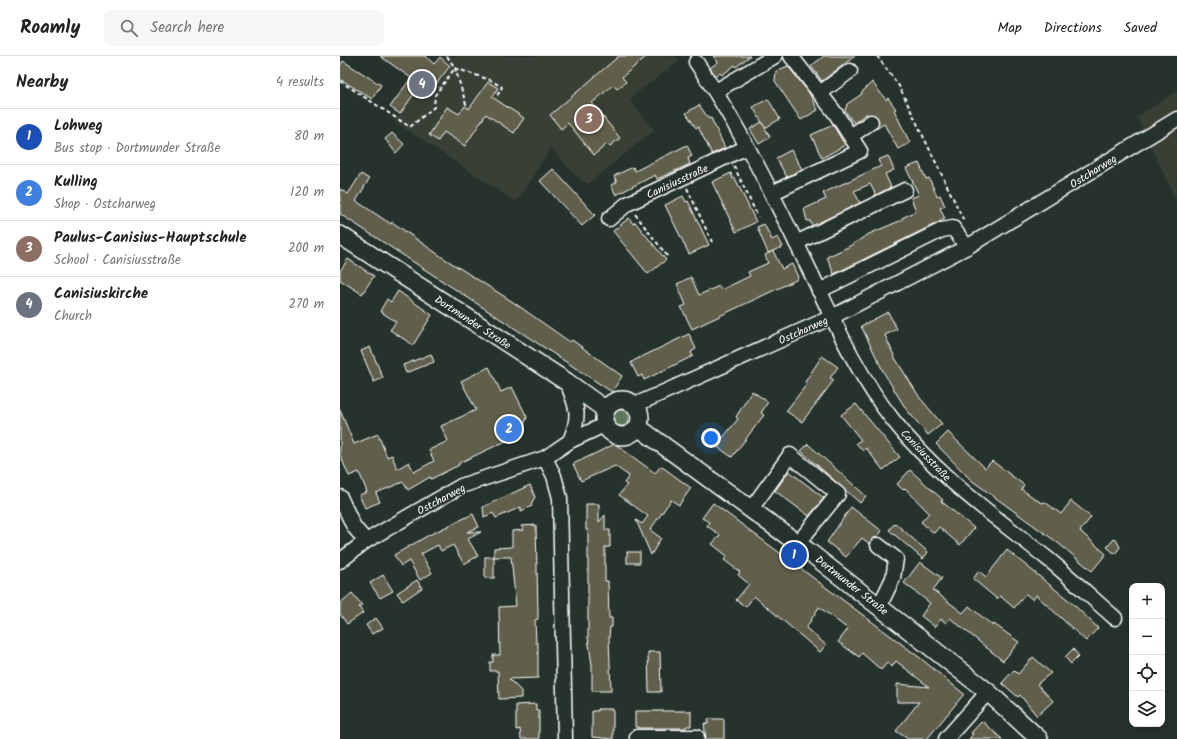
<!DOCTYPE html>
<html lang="en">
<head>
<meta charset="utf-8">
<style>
  body { margin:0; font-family:Kalam,sans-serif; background:#f6f6f6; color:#222 }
  .controls { position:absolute; right:12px; bottom:12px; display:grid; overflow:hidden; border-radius:8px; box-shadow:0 2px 10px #0003 }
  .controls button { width:36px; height:36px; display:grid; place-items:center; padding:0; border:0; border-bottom:1px solid #e0e0e0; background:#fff; color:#222; font:20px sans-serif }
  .you { position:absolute; left:371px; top:382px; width:14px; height:14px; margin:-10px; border:3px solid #fff; border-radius:50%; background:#1a73e8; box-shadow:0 0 0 6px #1a73e833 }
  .badge { display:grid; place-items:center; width:26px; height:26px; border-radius:50%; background:#1a73e8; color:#fff; font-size:13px; font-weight:700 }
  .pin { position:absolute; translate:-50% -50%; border:2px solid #fff; box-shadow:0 1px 4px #0006 }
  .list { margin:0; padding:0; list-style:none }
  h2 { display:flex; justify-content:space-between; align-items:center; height:52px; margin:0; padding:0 16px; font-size:17px }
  h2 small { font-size:13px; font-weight:400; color:#767676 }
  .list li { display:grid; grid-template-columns:26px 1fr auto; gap:12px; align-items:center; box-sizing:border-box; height:56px; padding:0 16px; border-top:1px solid #e0e0e0 }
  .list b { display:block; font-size:15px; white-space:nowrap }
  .list p { margin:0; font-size:13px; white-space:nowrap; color:#767676 }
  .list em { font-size:13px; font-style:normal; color:#767676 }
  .icon { flex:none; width:22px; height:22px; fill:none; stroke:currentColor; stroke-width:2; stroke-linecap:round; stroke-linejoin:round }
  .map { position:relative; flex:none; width:837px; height:683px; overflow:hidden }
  header { display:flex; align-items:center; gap:24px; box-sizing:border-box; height:56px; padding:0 20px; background:#fff; border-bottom:1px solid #e0e0e0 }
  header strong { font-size:19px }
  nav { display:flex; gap:22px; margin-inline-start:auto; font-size:14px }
  .search { width:280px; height:36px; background:#f6f6f6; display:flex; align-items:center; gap:10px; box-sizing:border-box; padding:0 14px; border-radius:8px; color:#767676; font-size:15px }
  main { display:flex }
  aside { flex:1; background:#fff }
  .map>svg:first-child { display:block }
</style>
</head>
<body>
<header>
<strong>Roamly</strong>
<div class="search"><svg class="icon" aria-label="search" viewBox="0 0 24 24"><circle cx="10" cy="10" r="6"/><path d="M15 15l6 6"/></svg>Search here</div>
<nav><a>Map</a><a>Directions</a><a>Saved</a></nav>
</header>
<main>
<aside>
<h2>Nearby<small>4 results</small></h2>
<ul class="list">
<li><span class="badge" style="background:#1a4fb4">1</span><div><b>Lohweg</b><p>Bus stop · Dortmunder Straße</p></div><em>80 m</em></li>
<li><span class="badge" style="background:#3f7fe0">2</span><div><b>Kulling</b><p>Shop · Ostcharweg</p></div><em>120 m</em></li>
<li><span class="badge" style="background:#8d6e63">3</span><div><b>Paulus-Canisius-Hauptschule</b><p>School · Canisiusstraße</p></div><em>200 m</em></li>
<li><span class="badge" style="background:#6b7280">4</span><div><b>Canisiuskirche</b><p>Church</p></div><em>270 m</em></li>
</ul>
</aside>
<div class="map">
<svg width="837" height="683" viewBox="0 0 837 683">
  <rect width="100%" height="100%" fill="#26332d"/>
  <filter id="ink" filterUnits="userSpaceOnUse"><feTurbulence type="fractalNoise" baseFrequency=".025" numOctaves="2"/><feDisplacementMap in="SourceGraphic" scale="8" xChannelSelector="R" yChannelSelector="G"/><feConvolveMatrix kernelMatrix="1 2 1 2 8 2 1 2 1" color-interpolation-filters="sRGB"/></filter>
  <g filter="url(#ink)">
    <g fill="#374036">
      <polygon points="101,0 335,0 339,5 289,43 314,74 248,128 236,120 211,92 176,146 54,65 80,29 90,36 105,18 110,10"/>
      <polygon points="837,35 837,146 797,61"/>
    </g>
    <circle fill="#5d7458" stroke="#aebaac" cx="281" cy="362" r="8"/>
    <g fill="#605f4b" stroke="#fff">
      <polygon points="40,0 85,0 94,8 100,1 110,10 90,36 80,29 60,58 50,51 71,22"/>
      <polygon points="279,0 307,0 282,21 286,26 277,33 273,29 252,47 280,82 270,90 267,88 254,99 228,67 221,73 210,59"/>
      <polygon points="373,0 410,0 396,11 395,9 382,19 380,17 376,20 370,12 378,6"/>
      <polygon points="484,0 515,0 482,25 471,10"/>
      <polygon points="3,5 41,29 32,43 0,23 0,10"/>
      <polygon points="448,10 469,37 478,54 461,64 435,25 436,15"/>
      <polygon points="148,26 158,32 152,41 184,62 174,77 146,58 125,90 104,76 98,85 89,79 107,51 119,58 125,50 129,53"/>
      <polygon points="532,26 546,44 548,42 556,53 554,54 570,87 558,93 544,68 536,73 539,66 535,59 526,58 514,67 505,55 507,48 522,38 521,37"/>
      <polygon points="428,43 440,63 425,72 413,51"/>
      <polygon points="359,49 369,63 371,62 385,92 372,98 358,71 356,72 346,57"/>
      <polygon points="422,66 430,81 419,88 410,73"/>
      <polygon points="493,69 505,89 482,102 471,79"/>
      <polygon points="52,77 64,88 56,97 45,83"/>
      <polygon points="347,89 352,100 348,102 350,108 317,123 315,119 276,139 271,129 277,126 274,120 293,111 295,115"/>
      <polygon points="451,94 462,113 447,121 436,102"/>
      <polygon points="548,100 554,114 545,118 551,131 536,139 530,128 514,135 520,147 472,170 470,165 467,165 464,153 486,143 483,137 541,110 538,104"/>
      <polygon points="579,107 586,123 589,122 597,140 600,139 605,150 600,152 605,163 494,218 487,201 508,191 529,178 562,164 562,162 576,155 571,142 579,139 566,112"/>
      <polygon points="213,113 255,159 242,170 200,125"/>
      <polygon points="391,117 393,123 395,122 416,166 396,176 372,126"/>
      <polygon points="21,118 29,123 16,145 51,168 52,166 102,201 173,246 230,286 232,284 282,320 272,336 0,158 0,133 8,138"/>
      <polygon points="343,140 346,146 348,145 369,189 349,198 325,149"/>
      <polygon points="289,162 293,168 295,166 326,204 308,218 273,175"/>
      <polygon points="424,168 432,184 438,181 443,191 428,197 417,171"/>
      <polygon points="433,195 442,213 452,208 458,221 456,224 352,273 341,251 346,249 337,228 351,221 359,239 379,230 381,234 410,220 408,216 428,207 425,199"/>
      <polygon points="8,203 34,220 22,238 0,224 0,215"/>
      <polygon points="58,235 92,259 73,289 50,274 56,266 40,255 47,243 51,246"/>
      <polygon points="548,256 557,273 545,279 555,302 580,342 602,368 588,379 566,353 544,317 521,270"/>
      <polygon points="349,278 356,293 351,296 353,300 304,324 302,319 298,321 291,307 295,304"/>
      <polygon points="30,291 43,322 34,326 21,295"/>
      <polygon points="91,298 94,306 66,317 63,309"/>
      <polygon points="482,300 498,311 490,322 494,324 462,366 446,355 467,328 465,326"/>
      <polygon points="149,311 161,336 172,331 187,361 181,378 119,407 119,409 91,423 90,421 68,434 63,426 36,437 40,446 25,452 19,439 27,436 19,416 9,420 0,399 0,354 14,388 38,378 47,401 52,399 57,413 69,406 74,416 94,405 89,394 108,385 101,370 136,354 121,325"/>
      <polygon points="412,335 428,346 421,357 424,359 392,401 376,390 398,363 396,361"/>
      <polygon points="516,348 560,401 543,414 526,392 523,395 516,387 521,384 501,359"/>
      <polygon points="608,376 645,412 652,405 684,429 681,433 697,444 702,447 705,446 721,458 731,445 751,461 740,475 766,498 752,515 718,487 631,424 596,388"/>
      <polygon points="275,388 315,417 321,410 351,432 339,449 331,444 310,474 321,482 311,499 296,464 302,468 308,460 279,439 287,429 284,427 289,420 275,410 241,425 233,408"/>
      <polygon points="468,388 526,440 520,447 461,395"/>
      <polygon points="570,414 603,444 601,445 634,472 620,489 599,471 594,477 581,466 589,457 565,432 563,434 557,428"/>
      <polygon points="449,415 484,442 469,460 435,435"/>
      <polygon points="190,429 195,441 191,448 192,450 181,455 181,451 156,462 153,457 144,461 143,451"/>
      <polygon points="373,447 579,601 624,638 587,683 568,683 556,675 579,646 557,646 557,628 589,631 556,605 552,611 547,607 541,614 522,597 519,601 498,586 508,573 479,551 466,572 486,589 480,596 414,540 406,551 396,544 409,528 398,519 400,516 384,504 387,500 372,488 380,479 367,470 369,466 362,462"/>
      <polygon points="246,448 259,448 259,466 265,459 265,474 270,474 270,491 265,491 265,525 268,525 269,562 272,562 272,571 270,571 269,582 271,635 252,635 252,609 248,582 248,474 246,474"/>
      <polygon points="511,451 542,475 537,481 532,484 530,488 522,482 506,501 487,486"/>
      <polygon points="133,458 139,471 127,476 141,476 128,483 138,500 124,508 113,489 101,495 98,489 81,498 92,517 80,524 69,505 61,510 54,499 89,479"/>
      <polygon points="555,467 588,496 583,503 549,474"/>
      <polygon points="196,469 198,557 198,563 195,564 196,587 198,587 198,622 169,623 181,635 181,642 159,643 158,615 150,615 150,606 153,606 153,599 160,599 159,551 176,550 171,501 154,501 154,492 172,491 172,475 184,474 181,470"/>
      <polygon points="775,482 780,491 775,498 767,491"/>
      <polygon points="667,494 732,547 758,572 746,585 696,539 693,544 686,538 674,552 660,540 657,543 633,523 639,515 646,521"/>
      <rect x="287" y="496" width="13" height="11"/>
      <rect x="145" y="501" width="9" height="21"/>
      <polygon points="580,506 602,522 593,534 623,557 629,550 653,570 654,568 679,586 663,605 610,562 606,567 601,563 595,571 581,560 590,547 564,527"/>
      <polygon points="43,519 53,535 40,542 30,527"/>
      <polygon points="77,524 82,532 63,545 57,537"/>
      <polygon points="12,537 22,549 19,551 23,557 7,568 0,558 0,547"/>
      <polygon points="36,562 43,572 32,578 26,569"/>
      <polygon points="733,593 739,600 731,608 725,601"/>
      <polygon points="308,596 320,596 321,636 309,636"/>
      <polygon points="693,601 711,617 697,628 713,645 697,660 680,639 678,641 662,627 674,614 678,618"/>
      <polygon points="196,648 196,654 199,654 199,683 181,683 180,673 176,674 176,649"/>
      <polygon points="258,653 273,653 273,683 252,681 252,655 258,655"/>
      <polygon points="295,655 351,655 351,670 346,670 346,672 299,672 299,671 295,671"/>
      <polygon points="368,663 384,663 384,683 366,683 364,667 368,668"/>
      <polygon points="642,665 662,683 629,683 633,678 631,677"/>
    </g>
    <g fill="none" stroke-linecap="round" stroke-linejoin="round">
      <g stroke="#fff" stroke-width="17">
        <g id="minor">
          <path d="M356,6C400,71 435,143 470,215C494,265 518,320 553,364C597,420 653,459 708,503C731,522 753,543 775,562"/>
          <polyline points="376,35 435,0"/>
          <polyline points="480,37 510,15"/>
          <polyline points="511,80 531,66"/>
          <polyline points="432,137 520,95 496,58 451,0"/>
          <polyline points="269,163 287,148 407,91"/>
          <polyline points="456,187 565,134"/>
          <polyline points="479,235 602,174 613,172 627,191"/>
          <path d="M227,326C237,352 241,358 230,385"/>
          <polyline points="295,349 492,261 627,191 837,63"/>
          <polyline points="205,402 214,420 220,442 225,683"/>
          <polyline points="0,441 14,471 26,485"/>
          <polyline points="411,453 450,399 498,438 458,487"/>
          <polyline points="538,489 556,503 553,522 539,551"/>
          <polyline points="0,505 26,485 121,430 205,402 230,385 264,369"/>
          <polyline points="297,683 297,681 357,681 357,683"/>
          <polyline points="606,683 648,636"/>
        </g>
      </g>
      <g stroke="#fff" stroke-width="20">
        <g id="major">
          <polyline points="0,179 227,326 266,354"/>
          <circle cx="282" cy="362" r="18"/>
          <polyline points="298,371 468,495 648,636 699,683"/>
        </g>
      </g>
      <g stroke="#fff" stroke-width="2" stroke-dasharray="4 3" stroke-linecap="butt">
        <polyline points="107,0 115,12 126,48 129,51"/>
        <polyline points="537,0 559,30 624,165"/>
        <polyline points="0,25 70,71 94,51 95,39 115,12 150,24 162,31 156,42"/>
        <polyline points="394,110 418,161"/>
        <polyline points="347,132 372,186"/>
        <polyline points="295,158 328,201"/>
      </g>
      <use href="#minor" stroke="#26332d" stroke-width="14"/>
      <use href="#major" stroke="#26332d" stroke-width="17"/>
    </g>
  </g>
  <g text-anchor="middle" stroke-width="3" stroke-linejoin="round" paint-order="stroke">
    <g font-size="11" fill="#fff" stroke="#26332d">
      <text transform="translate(753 115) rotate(-32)" y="4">Ostcharweg</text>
      <text transform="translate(337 125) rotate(-25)" y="4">Canisiusstraße</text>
      <text transform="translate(133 266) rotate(33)" y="4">Dortmunder Straße</text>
      <text transform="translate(463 274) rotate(-24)" y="4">Ostcharweg</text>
      <text transform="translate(586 399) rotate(46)" y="4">Canisiusstraße</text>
      <text transform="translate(101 443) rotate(-28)" y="4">Ostcharweg</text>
      <text transform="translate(512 529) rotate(38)" y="4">Dortmunder Straße</text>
    </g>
  </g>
</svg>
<div class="controls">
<button>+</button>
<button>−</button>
<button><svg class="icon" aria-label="locate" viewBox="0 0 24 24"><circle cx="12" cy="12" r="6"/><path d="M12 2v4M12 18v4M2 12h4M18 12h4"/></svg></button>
<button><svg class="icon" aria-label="layers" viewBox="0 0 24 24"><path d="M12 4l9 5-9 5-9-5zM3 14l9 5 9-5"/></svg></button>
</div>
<div class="you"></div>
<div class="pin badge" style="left:454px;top:499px;background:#1a4fb4">1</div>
<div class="pin badge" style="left:169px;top:373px;background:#3f7fe0">2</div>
<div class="pin badge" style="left:249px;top:63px;background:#8d6e63">3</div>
<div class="pin badge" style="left:82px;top:28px;background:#6b7280">4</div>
</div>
</main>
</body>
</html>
